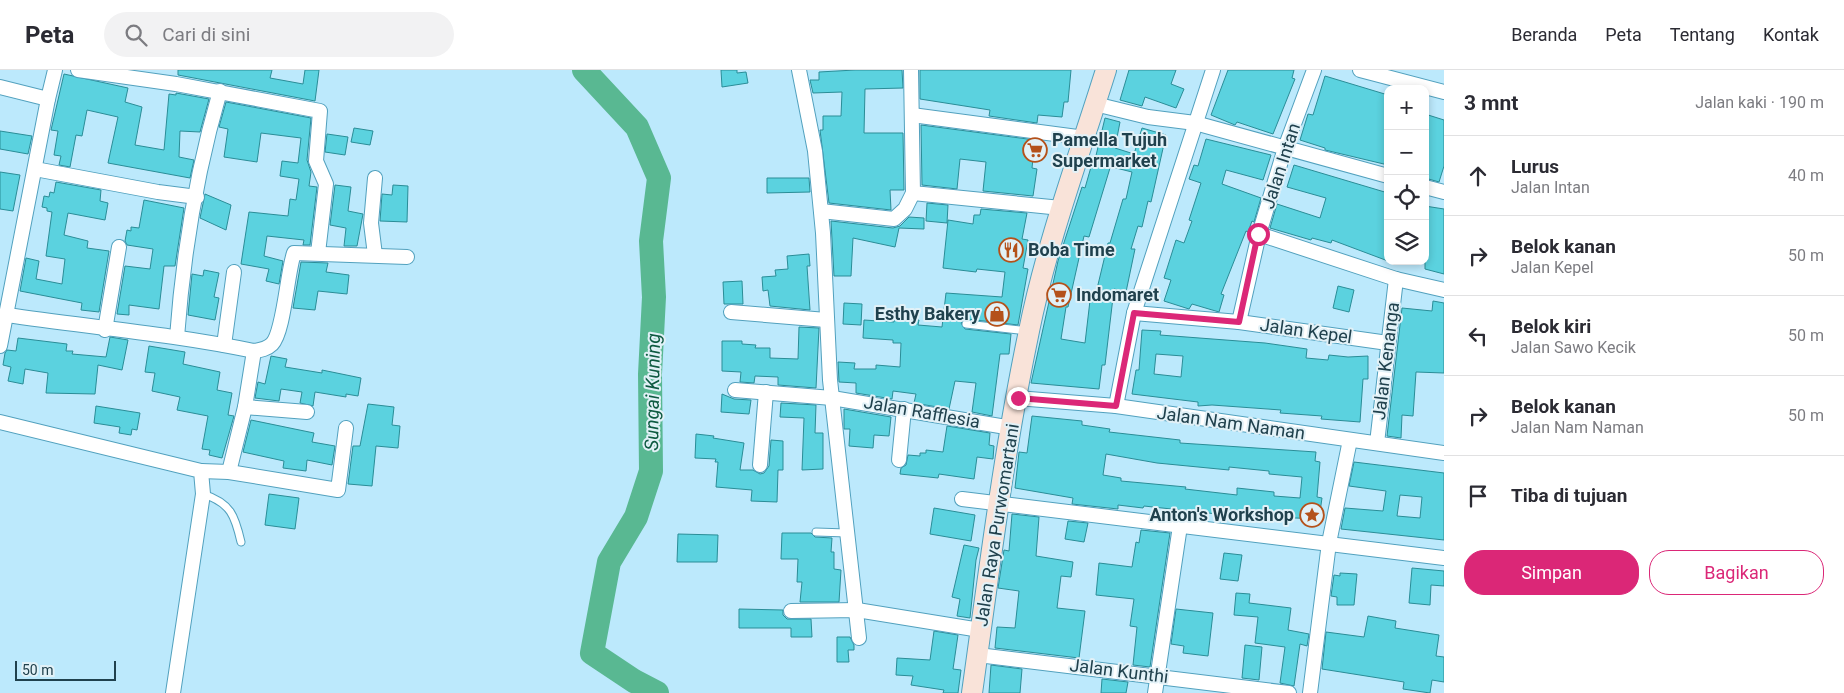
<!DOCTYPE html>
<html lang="id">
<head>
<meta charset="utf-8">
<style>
  body { margin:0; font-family:Roboto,sans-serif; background:#f2f2f3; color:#2b2b33 }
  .controls { position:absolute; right:15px; top:15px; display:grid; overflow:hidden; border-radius:10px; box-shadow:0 2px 8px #0003 }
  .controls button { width:45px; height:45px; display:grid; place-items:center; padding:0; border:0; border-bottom:1px solid #e1e1e2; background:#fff; color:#2b2b33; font:25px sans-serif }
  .scale { position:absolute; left:15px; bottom:12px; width:101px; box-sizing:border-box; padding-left:5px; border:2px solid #20414d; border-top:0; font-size:14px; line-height:18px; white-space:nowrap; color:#20414d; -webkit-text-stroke:4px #e2f1f7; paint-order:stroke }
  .stop { position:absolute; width:15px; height:15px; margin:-11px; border:4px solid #db2777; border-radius:50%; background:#fff }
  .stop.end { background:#db2777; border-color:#fff; box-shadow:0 1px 5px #0008 }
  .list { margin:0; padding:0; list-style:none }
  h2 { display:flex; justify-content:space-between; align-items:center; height:65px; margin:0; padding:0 20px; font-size:21px }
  h2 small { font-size:16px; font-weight:400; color:#7c7c81 }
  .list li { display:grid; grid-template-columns:32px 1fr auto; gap:15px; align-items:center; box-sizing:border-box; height:80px; padding:0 20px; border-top:1px solid #e1e1e2 }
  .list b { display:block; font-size:19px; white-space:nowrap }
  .list p { margin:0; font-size:16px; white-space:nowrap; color:#7c7c81 }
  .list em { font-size:16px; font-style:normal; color:#7c7c81 }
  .actions { display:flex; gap:10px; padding:15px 20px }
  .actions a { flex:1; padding:11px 0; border:1px solid #db2777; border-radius:20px; text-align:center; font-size:18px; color:#db2777 }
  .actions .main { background:#db2777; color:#fff }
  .icon { flex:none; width:28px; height:28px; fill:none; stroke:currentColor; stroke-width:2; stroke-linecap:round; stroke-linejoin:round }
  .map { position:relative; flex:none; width:1444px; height:623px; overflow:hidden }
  header { display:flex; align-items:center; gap:30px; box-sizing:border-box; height:70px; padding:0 25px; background:#fff; border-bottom:1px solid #e1e1e2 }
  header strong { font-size:24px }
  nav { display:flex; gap:28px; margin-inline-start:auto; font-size:18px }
  .search { width:350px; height:45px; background:#f2f2f3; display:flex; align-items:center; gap:12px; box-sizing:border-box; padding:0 18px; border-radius:28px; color:#7c7c81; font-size:19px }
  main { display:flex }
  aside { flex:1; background:#fff }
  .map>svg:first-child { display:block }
</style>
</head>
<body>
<header>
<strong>Peta</strong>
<div class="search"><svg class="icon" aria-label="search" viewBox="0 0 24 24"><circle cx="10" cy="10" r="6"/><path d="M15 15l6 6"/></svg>Cari di sini</div>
<nav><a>Beranda</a><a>Peta</a><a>Tentang</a><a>Kontak</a></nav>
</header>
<main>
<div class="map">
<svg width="1444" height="623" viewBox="0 0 1444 623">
  <rect width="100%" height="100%" fill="#bce9fc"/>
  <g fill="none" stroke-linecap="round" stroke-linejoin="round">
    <polyline stroke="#59b892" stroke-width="24" points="584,0 637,57 659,108 651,171 654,227 650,304 651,401 636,447 609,492 592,583 634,611 657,623"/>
  </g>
  <g fill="#5bd2df" stroke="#2a8d97" fill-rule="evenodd">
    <polygon points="178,0 272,0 270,8 303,14 305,0 319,0 315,31 178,5"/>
    <polygon points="721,0 737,0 737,3 746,2 748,13 722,17"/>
    <polygon points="855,0 902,0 903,18 865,19 864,63 903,63 904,120 890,120 891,140 829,133 820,60 823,60 823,46 841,46 842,22 813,23 810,10 819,10 819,2"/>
    <polygon points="920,0 1071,0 1068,32 1064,32 1062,47 1038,45 1037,53 989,46 990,40 920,29"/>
    <polygon points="1129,0 1176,0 1171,14 1184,19 1176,38 1145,27 1142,36 1120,30"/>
    <polygon points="1228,0 1294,0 1292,8 1295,9 1273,64 1237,52 1235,55 1211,45"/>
    <polygon points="64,4 128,18 125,32 142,37 135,75 164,80 169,24 176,25 176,23 209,29 200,62 180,61 179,87 194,90 190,108 108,93 118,47 87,40 82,66 76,65 70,97 59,95 61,86 54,85 58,61 51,60"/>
    <polygon points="1325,6 1388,25 1388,95 1325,80 1325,78 1300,70 1308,44 1313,45"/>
    <polygon points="226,32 311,48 307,90 311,102 309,116 317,117 310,175 303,175 304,170 267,166 264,186 283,191 279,214 266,211 269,199 241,194 249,142 288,146 290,129 296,130 299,109 280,106 282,91 298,93 301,68 261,63 257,92 224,87 228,59 219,57"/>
    <polygon points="1425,44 1444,50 1444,96 1439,112 1425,108"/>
    <path d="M1105,48L1120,52L1115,78L1134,84L1142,58L1166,65L1151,132L1148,131L1142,157L1138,156L1131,179H1135L1126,222L1114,219L1105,295H1102L1099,319L1031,313L1058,191L1082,117L1085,118L1091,97L1093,98ZM1112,97L1132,102L1126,129H1123L1110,173H1108L1096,223L1091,222L1085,273L1061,269L1066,237H1068L1084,166L1089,167L1110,98Z"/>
    <polygon points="921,55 1035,70 1032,98 1037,99 1033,126 983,121 986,92 960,89 957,119 922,115"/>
    <polygon points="354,58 373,61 370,75 351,72"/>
    <polygon points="0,61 32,66 28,84 0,79"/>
    <polygon points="327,64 348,67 345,85 325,82"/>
    <polygon points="1206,69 1271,85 1263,110 1226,100 1222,114 1261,128 1254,152 1252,151 1248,162 1246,161 1221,224 1224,225 1219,242 1192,234 1189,239 1164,231 1171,210 1164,208 1176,170 1184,173 1192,151 1189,150 1201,113 1189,109 1194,95 1198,96"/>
    <polygon points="1294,95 1388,123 1388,191 1332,170 1331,173 1312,168 1311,170 1270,158 1277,134 1320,148 1326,128 1287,117"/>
    <polygon points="0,102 20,105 13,141 0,139"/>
    <polygon points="767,108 809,108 810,122 767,123"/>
    <polygon points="56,112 101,120 100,131 108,133 105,150 68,143 64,165 88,171 87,178 109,181 99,242 81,240 82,233 20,221 26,188 39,191 36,209 62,214 65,189 46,186 52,142 47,141 47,138 42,137 44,126 49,127 50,122 54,123"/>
    <polygon points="335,115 351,117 348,141 363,144 357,176 344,176 346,158 330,155"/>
    <polygon points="393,115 408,116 407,152 380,151 382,124 392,125"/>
    <polygon points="205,124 231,135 226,160 200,148"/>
    <polygon points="144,130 184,138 175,196 164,196 159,239 129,235 129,245 117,244 125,196 150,199 153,179 127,175 125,171 127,160 131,161 131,157 139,158"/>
    <polygon points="927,133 948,135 947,153 926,151"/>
    <polygon points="1425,136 1444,139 1444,204 1425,199"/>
    <polygon points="981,139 1027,143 1022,169 1028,170 1023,198 1028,199 1018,255 967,249 961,253 965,259 1011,264 1009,284 1000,284 992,346 972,342 976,313 955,311 949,339 914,333 916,324 893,321 892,329 856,323 856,313 839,312 838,292 855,293 854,299 876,299 876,295 900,297 901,273 893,273 893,270 863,268 864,250 894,252 895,248 919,250 918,255 942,257 946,223 1002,227 1005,202 977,199 976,202 943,198 948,150 973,154 974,145 980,145"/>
    <polygon points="909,147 924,148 924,159 899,158 895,177 853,168 851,206 834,206 831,151 893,158 900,156"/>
    <polygon points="809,184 810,196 807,196 810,240 770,236 768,220 763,221 762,207 776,206 775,200 788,199 787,186"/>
    <polygon points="301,192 328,193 326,202 349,205 347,224 318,221 315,240 293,238"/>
    <polygon points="204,200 219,203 214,227 219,228 215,250 188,245 192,204 203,206"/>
    <polygon points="742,211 743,234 724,234 723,212"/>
    <polygon points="1338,216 1354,220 1349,242 1333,238"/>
    <polygon points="1433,231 1444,233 1444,303 1416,302 1413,346 1402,345 1401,368 1387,366 1402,238 1432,241"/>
    <polygon points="844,233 862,234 861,255 843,254"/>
    <polygon points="799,257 819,258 816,318 778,315 778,307 755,306 754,313 740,312 741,302 722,301 722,271 742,271 742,274 756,275 755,278 770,278 770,288 798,289"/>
    <path d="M1142,260L1161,261L1160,265L1265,273L1307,279L1306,288L1328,290L1329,285L1348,287L1368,286V309H1363L1360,352L1321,349L1322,346L1280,343L1281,340L1212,335L1198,336V332L1132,324L1136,300H1139ZM1156,284L1183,286L1181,307L1154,304Z"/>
    <polygon points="110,267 128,270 122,300 98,295 95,324 46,323 48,303 25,299 23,314 8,311 11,297 3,295 5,283 7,280 16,281 18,268 67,274 66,281 73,281 72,284 106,287"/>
    <polygon points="149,276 185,282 183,294 220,302 217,320 232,323 228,345 234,346 222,388 209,385 210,380 202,379 208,346 177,340 180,327 152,321 155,303 145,302"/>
    <polygon points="271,286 287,289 285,297 322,303 322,300 361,308 358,326 346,324 346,327 315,322 313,336 300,333 302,322 281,319 279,331 255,328 258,312 265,314"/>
    <polygon points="722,324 734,329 751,330 749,344 721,342"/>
    <polygon points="781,333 816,335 815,363 823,363 823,399 802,400 804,348 780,347"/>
    <polygon points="368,334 394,337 392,355 400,356 398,378 376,376 372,416 348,414 353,376 360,376"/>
    <polygon points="96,336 140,343 137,360 132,359 131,365 119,363 120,357 94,353"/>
    <polygon points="844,339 891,347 889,366 874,365 873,378 849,376 850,359 844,359"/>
    <path d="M1032,346L1082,351V355L1110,359L1109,362L1180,370V373L1316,382L1315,391L1320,392L1317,427L1322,428L1319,449L1226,445L1144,436L1143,438L1118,435V439L1072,434L1073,428L1015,418L1019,382L1027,383ZM1106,384L1157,393L1229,400V397L1269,401V404L1302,407L1300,428L1274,426V422L1237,418V425L1185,419L1186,417L1121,411V408L1103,405Z"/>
    <polygon points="251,350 314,363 312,372 335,376 332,395 307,390 306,401 283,398 284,391 243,382"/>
    <polygon points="947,356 990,363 989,375 994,376 993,389 977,387 974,409 939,404 938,408 900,404 901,398 906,395 908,385 920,386 920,383 926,383 926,380 943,382"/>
    <polygon points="696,364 714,366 713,368 744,373 740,400 753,400 760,404 764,403 769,396 771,370 783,371 783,400 778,400 777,432 751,431 752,420 716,417 718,392 715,392 716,389 695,388"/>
    <path d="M1354,392L1444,403V470L1341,459L1345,438L1383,441L1386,421L1349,416ZM1400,425L1422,427L1420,448L1397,446Z"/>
    <polygon points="269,424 299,428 295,459 265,455"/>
    <polygon points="934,438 975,445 971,471 930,464"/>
    <polygon points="1012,444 1039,447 1036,486 1073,492 1071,507 1061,506 1057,538 1085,541 1079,588 995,578 997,557 1015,558 1019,521 998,518 1004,480 1009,481"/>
    <polygon points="1068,451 1088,453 1084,472 1065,469"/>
    <polygon points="1141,460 1170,463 1150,597 1133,595 1137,557 1130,556 1134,529 1096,525 1099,493 1132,497 1136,472 1139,473"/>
    <polygon points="782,463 811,463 815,467 832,468 831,482 834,482 834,499 841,500 839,532 800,532 802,512 797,512 798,489 781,489"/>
    <polygon points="678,464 718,465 717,492 677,492"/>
    <polygon points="964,475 979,478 976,490 970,548 957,546 960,529 952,527"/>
    <polygon points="1224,483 1242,485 1238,511 1220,509"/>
    <polygon points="1412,498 1444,501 1444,516 1431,515 1430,535 1409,533"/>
    <polygon points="1340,503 1357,504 1354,535 1337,535 1337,527 1331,526 1334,505 1340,506"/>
    <polygon points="1236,523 1250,524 1249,533 1291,538 1288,560 1309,564 1307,576 1300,574 1294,616 1280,613 1285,577 1255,573 1258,547 1234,545"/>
    <polygon points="739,539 783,540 783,545 787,549 811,549 812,567 791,567 791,558 739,558"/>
    <polygon points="1176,539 1213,543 1208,586 1183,583 1184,576 1171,574"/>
    <polygon points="1368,546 1396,551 1395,558 1439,565 1436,586 1444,587 1444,612 1432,610 1430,623 1403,619 1404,612 1322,599 1326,562 1364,567"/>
    <polygon points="934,561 958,565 953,599 961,600 958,623 943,623 944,620 911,615 913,606 896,605 897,588 930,590"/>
    <polygon points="837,567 850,567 854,575 854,580 848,580 849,592 837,592"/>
    <polygon points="1245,575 1262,577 1259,610 1242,608"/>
    <polygon points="991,595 1022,599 1020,623 989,623"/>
    <polygon points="1102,609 1128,612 1126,623 1101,623"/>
  </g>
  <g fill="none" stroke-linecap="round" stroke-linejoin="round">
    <g stroke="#52a1be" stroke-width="9">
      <g id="lane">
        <polyline points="966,254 1028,261"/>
        <path d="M203,424C231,433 235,446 241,472"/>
        <polyline points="816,462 847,463"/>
      </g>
    </g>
    <g stroke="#52a1be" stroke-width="16">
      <g id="street">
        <polyline points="78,0 176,14 320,41 316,91 326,114 318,183"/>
        <polyline points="799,0 815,81 823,163 830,310 859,568"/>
        <polyline points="911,0 913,123 1061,138"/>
        <polyline points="1360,0 1444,22"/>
        <polyline points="0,17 48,29 0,276"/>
        <polyline points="48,29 55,0"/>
        <polyline points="1095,34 1148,47 1195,53 1388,106"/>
        <polyline points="912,45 1085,68"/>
        <polyline points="35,99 158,122 197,127"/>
        <polyline points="375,108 371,153 375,185"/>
        <polyline points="1425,117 1444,122"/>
        <polyline points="821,141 894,149 905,139 913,123"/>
        <polyline points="1259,164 1396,209 1444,220"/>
        <polyline points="731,242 826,250"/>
        <polyline points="1134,243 1239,252 1388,273"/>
        <path d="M7,245C89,257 173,264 254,281C261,280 267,279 272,274C284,262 287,203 294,183L407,187"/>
        <polyline points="1239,252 1259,164 1285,78 1314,0"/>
        <polyline points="105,260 119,177"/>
        <path d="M177,267C183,185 197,100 220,21"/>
        <polyline points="224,275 234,202"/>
        <polyline points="735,320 832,328 1012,358"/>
        <polyline points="1017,328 1116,336 1444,383"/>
        <polyline points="1116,336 1134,243 1213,0"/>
        <polyline points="245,337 307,342"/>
        <polyline points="0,352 201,401 203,424 173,623"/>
        <polyline points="1377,373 1396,209"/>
        <polyline points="899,390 904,339"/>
        <polyline points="760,395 766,322"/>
        <polyline points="201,401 229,402 338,420 346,358"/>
        <polyline points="229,402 245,337 254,281"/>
        <polyline points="962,429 1444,488"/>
        <polyline points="791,541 857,540 980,560"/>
        <polyline points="978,585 1289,623"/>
        <polyline points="1155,623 1180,456"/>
        <polyline points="1310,623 1329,473 1350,370"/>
      </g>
    </g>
    <g stroke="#52a1be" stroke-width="22">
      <path id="secondary" d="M972,623C989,502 1004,380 1029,261C1047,172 1079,86 1106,0"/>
    </g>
    <use href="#lane" stroke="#fff" stroke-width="7"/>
    <use href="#street" stroke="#fff" stroke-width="14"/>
    <use href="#secondary" stroke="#f9e3d9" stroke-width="20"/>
  </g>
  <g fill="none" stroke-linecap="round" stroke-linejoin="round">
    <polyline stroke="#db2777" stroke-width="6" points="1018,328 1116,336 1134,243 1239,252 1258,164"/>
  </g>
  <defs>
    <g id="supermarket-ring" transform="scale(1.25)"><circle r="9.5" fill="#e2f1f7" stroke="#b4511a" stroke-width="1.5"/><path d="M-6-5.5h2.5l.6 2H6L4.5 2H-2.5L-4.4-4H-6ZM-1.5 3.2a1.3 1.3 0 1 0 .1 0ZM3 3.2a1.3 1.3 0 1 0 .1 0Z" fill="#b4511a"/></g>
    <g id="restaurant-ring" transform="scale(1.25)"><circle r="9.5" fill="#e2f1f7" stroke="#b4511a" stroke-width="1.5"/><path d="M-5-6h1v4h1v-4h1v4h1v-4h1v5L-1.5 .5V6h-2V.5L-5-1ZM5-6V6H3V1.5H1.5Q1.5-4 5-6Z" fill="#b4511a"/></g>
    <g id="shop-ring" transform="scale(1.25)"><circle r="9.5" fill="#e2f1f7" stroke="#b4511a" stroke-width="1.5"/><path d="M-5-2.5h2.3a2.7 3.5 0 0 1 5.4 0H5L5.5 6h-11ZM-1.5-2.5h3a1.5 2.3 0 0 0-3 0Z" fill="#b4511a"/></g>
    <g id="sight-ring" transform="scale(1.25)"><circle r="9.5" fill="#e2f1f7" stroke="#b4511a" stroke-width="1.5"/><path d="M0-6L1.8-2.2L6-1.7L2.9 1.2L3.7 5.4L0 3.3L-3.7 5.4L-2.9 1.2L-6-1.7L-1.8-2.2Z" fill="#b4511a"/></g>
  </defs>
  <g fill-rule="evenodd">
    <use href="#supermarket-ring" x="1035" y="80"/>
    <use href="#restaurant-ring" x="1011" y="180"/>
    <use href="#supermarket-ring" x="1059" y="225"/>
    <use href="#shop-ring" x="997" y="244"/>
    <use href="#sight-ring" x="1312" y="445"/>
  </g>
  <g text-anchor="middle" stroke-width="4" stroke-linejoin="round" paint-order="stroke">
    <g font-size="18" font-weight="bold" fill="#20414d" stroke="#e2f1f7" text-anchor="start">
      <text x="1052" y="76">Pamella Tujuh<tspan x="1052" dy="21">Supermarket</tspan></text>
      <text x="1028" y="186">Boba Time</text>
      <text x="1076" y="231">Indomaret</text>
      <text x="980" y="250" text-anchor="end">Esthy Bakery</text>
      <text x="1294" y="451" text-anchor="end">Anton's Workshop</text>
    </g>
    <g font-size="18" fill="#20414d" stroke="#e2f1f7">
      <text transform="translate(1281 96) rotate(-72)" y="6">Jalan Intan</text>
      <text transform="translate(1306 261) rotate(8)" y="6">Jalan Kepel</text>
      <text transform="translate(1386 291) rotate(-83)" y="6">Jalan Kenanga</text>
      <text transform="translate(922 342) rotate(10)" y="6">Jalan Rafflesia</text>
      <text transform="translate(1231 353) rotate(8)" y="6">Jalan Nam Naman</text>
      <text transform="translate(997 455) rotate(-81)" y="6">Jalan Raya Purwomartani</text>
      <text transform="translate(1119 601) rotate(7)" y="6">Jalan Kunthi</text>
    </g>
    <g font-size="19" font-style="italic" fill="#0e5a41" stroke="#e2f1f7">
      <text transform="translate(652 322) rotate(-89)" y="7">Sungai Kuning</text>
    </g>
  </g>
</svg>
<div class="controls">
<button>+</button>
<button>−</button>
<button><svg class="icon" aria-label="locate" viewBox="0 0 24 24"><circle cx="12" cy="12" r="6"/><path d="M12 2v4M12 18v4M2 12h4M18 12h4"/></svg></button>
<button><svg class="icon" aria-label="layers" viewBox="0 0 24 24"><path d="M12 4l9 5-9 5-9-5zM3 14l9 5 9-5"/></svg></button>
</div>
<div class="scale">50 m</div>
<div class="stop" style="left:1258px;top:164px"></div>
<div class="stop end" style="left:1018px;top:328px"></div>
</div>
<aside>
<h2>3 mnt<small>Jalan kaki · 190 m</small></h2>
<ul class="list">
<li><svg class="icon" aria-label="ahead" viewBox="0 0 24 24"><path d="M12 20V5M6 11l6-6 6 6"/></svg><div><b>Lurus</b><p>Jalan Intan</p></div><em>40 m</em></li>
<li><svg class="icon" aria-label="right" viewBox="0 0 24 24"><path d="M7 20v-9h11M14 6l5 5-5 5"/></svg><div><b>Belok kanan</b><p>Jalan Kepel</p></div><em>50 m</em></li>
<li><svg class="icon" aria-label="left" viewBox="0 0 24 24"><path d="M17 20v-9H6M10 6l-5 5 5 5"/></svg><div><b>Belok kiri</b><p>Jalan Sawo Kecik</p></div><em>50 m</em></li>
<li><svg class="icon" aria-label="right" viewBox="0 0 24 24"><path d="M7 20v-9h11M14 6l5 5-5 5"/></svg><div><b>Belok kanan</b><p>Jalan Nam Naman</p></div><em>50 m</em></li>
<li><svg class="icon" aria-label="arrive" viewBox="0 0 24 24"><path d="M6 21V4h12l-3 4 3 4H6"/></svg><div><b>Tiba di tujuan</b></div></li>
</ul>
<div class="actions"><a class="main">Simpan</a><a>Bagikan</a></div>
</aside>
</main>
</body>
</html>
